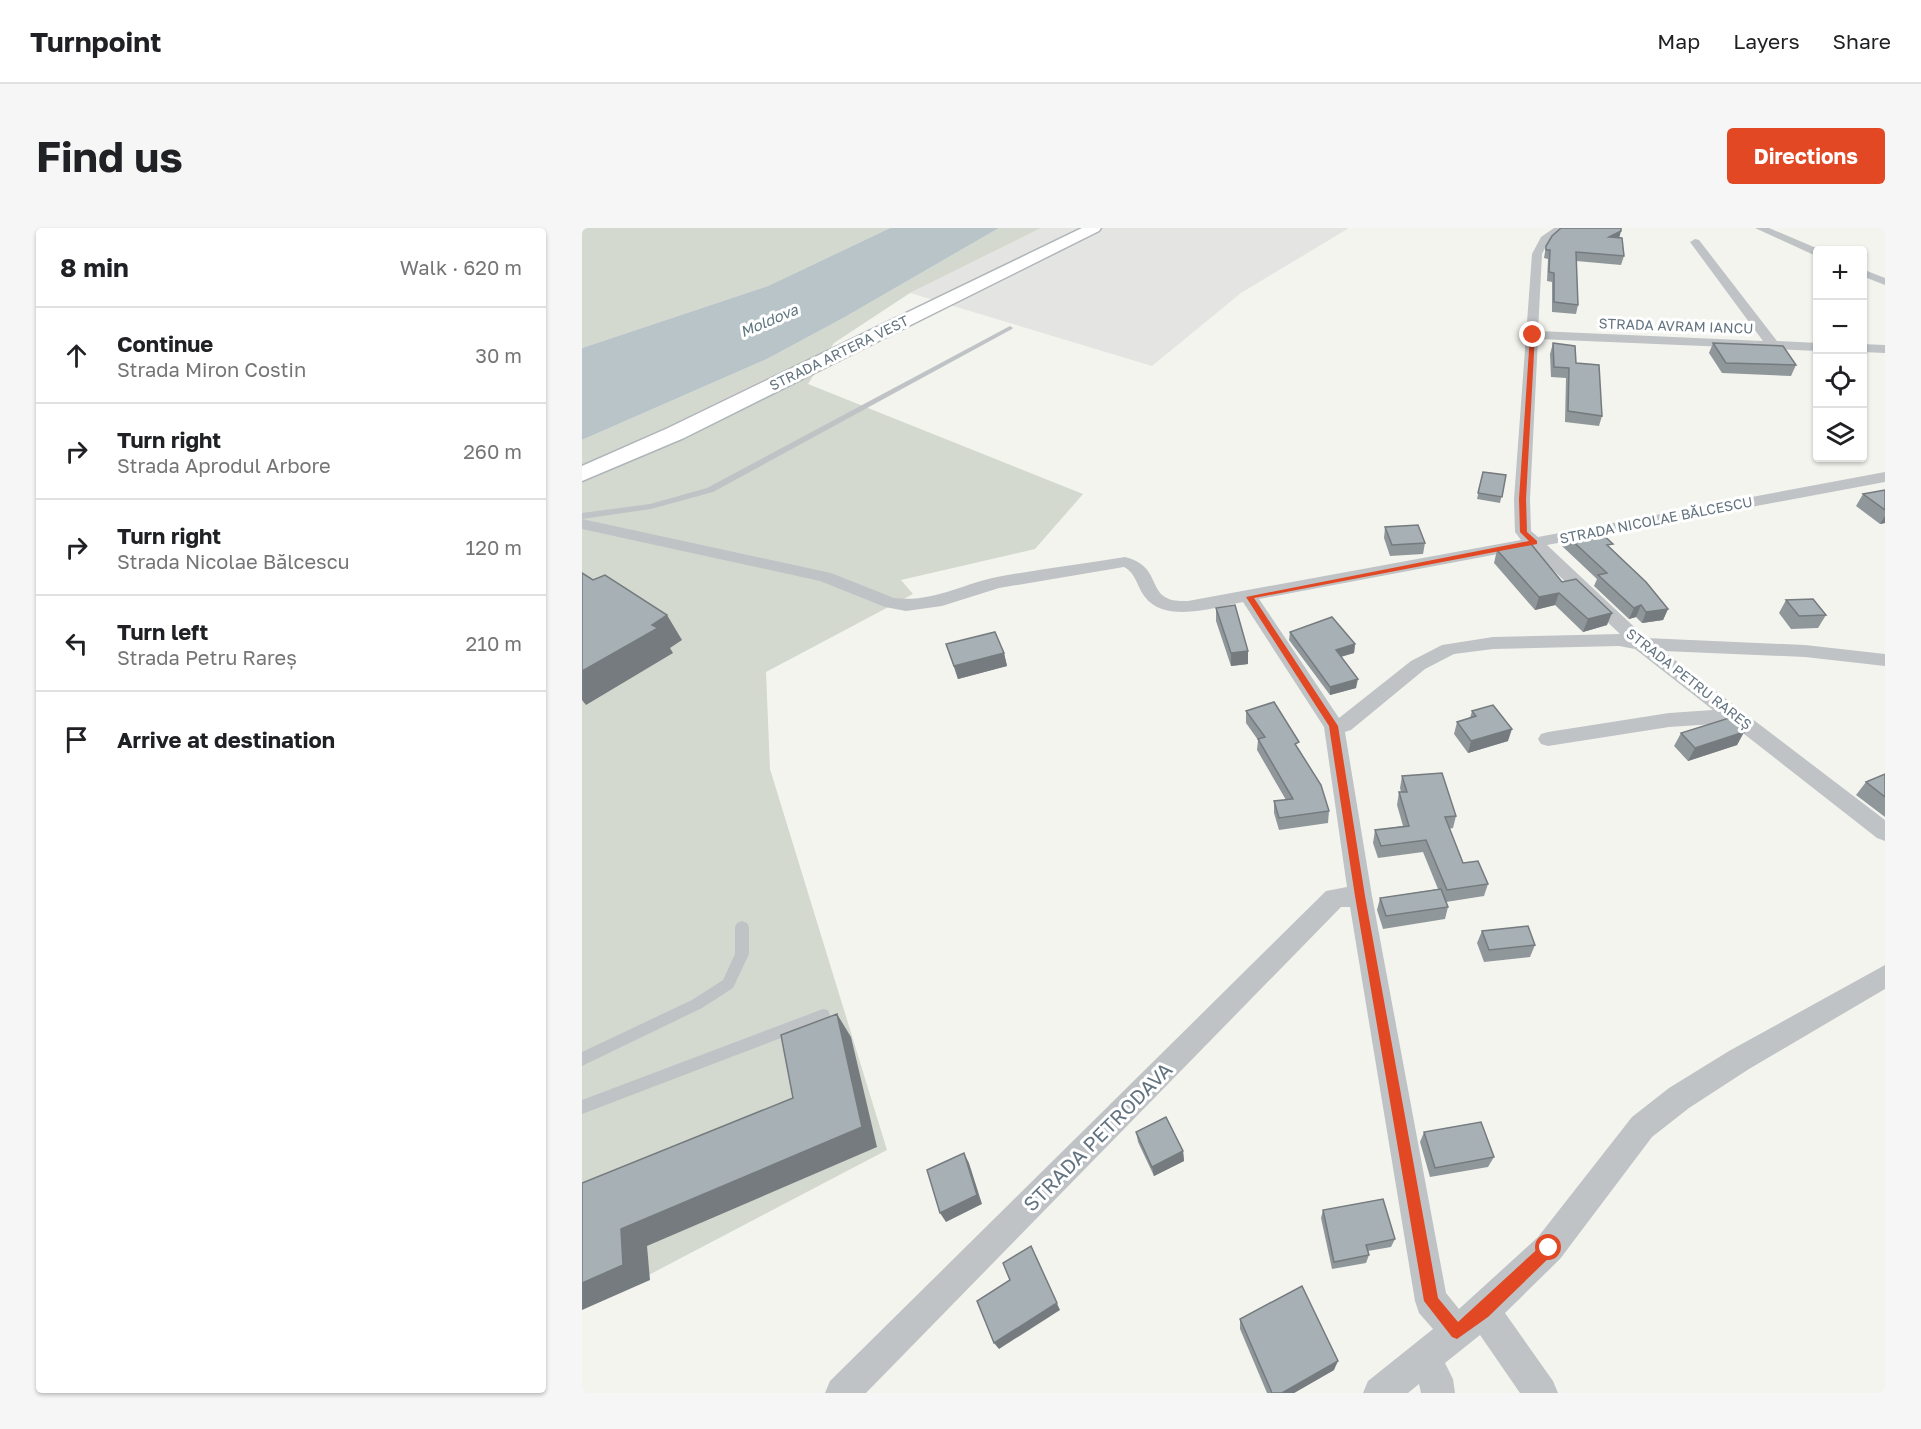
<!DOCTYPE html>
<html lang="en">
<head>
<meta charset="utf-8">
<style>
  body { margin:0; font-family:"Golos Text",sans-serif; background:#f6f6f6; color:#202124 }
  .controls { position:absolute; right:18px; top:18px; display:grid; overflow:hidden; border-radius:6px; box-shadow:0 2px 4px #0004 }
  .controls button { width:54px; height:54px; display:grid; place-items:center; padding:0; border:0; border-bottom:2px solid #e0e0e0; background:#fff; color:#202124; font:30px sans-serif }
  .stop { position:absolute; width:18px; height:18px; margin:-14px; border:4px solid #e14823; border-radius:50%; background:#fff }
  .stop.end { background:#e14823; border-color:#fff; box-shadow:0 2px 6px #0008 }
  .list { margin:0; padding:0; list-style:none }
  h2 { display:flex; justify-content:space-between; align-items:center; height:78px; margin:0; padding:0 24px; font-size:26px }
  h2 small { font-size:20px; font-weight:400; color:#757577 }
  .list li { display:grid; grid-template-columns:39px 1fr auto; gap:18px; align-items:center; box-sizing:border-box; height:96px; padding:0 24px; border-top:2px solid #e0e0e0 }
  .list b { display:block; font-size:22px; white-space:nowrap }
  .list p { margin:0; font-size:20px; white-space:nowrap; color:#757577 }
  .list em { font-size:20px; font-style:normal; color:#757577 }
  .icon { flex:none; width:33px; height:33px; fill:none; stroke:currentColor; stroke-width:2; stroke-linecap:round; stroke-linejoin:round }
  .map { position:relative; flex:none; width:1303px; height:1165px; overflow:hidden; border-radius:6px }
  header { display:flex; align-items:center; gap:36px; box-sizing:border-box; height:84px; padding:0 30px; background:#fff; border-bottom:2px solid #e0e0e0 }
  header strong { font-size:28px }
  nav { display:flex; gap:33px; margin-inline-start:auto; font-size:21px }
  .intro { display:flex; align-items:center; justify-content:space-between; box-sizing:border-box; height:144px; padding:0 36px }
  h1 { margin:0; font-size:42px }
  .button { padding:15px 27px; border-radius:6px; background:#e14823; color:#fff; font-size:21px; font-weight:700 }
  main { display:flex; gap:36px; padding:0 36px }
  aside { flex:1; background:#fff; border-radius:6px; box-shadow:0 2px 4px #0004 }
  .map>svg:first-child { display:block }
</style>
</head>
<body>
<header>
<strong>Turnpoint</strong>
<nav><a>Map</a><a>Layers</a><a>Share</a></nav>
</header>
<div class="intro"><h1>Find us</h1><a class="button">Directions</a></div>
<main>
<aside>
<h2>8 min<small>Walk · 620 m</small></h2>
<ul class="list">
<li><svg class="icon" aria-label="ahead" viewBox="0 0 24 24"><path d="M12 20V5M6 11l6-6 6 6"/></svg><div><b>Continue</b><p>Strada Miron Costin</p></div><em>30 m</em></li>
<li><svg class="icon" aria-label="right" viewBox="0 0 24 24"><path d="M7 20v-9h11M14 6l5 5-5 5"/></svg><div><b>Turn right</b><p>Strada Aprodul Arbore</p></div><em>260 m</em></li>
<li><svg class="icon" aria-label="right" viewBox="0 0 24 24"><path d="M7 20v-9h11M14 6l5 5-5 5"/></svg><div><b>Turn right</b><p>Strada Nicolae Bălcescu</p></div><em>120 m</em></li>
<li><svg class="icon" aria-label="left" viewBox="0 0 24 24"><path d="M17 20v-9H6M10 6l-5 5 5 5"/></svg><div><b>Turn left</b><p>Strada Petru Rareș</p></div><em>210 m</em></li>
<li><svg class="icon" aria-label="arrive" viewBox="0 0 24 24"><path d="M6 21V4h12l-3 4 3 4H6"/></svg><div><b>Arrive at destination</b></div></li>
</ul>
</aside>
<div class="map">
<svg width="1303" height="1165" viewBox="0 0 1303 1165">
  <rect width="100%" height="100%" fill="#f4f4ef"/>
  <polygon fill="#e4e5e3" points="459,0 767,0 659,65 570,138 328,65"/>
  <g fill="#d3d9cf">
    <polygon points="0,0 308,0 186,58 0,120"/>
    <polygon points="417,0 459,0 328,65 252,115 226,156 501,266 453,321 319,352 331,366 184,444 188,541 305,922 0,1082 0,212 185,131 263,89"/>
  </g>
  <polygon fill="#b9c4c9" points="308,0 417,0 263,89 185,131 0,212 0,120 186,58"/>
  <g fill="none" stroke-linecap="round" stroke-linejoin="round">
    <g stroke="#afb5b9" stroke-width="3">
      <polygon id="secondary" points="500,0 519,0 517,3 102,210 0,253 0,238 86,200"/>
    </g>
    <g fill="#bfc3c6" fill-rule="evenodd">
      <polygon points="428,98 431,100 430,101 131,264 69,281 0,291 0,285 68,276 125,260"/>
      <polygon points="160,693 165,695 167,699 167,726 151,760 120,780 0,838 0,824 110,772 141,752 153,726 153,699 155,695"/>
      <polygon points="241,781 246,782 248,787 246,792 0,886 0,872"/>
    </g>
    <g fill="#bfc3c6" fill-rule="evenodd">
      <path d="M972,0H984L967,13L960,26L956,103L1181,113L1108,14L1113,11L1117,12L1195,113L1236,115V123L956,111L948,271L949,303L956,309L1303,244V254L965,317L1064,410L1223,417L1303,426V438L1223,429L1081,423L1303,592V613L1295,610L1148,495L1087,499L966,518L959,516L956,511L959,506L966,504L1087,485L1131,482L1053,421L1037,418L911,421L872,426L843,441L769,502L763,504L790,668L864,1065L877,1081L956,1009L1050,889L1087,860L1147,823L1303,737V761L1167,841L1107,880L1070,909L978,1031L923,1085L971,1153L976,1165H938L898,1107L863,1135L871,1151L873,1165H839L837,1156L826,1165H781L786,1153L851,1101L837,1085L833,1073L768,679H759L284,1165H243L248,1153L744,663L765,659L742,499L661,374C635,379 583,396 563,369C555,359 554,345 542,339L417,360L360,378L324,383L303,379L238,353L0,301V291L249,345L312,370C350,375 380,356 415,349C458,341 501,336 543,329C578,338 566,363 587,371C592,373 600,373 606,373L939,312L933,304L932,271L950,26L959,9ZM948,320L1038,406L911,409L860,417L829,433L757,490L677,371Z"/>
      <polygon points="1173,0 1187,0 1239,22 1236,22 1236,28 1232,27"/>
      <polygon points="1280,41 1303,50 1303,57 1280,48"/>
      <polygon points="1280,116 1303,117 1303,125 1280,124"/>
    </g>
    <use href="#secondary" fill="#fff" fill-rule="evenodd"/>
  </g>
  <g fill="#90979b">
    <polygon points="1037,10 1042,28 1039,37 994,33 996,77 994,86 970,84 970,54 965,53 966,31 962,30 964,18"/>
    <polygon points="971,115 994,135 1020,188 1017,198 983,194 984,150 969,149 968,126"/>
    <polygon points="1131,115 1214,137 1209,148 1140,145 1127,125"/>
    <polygon points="901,244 924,247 918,275 895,271"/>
    <polygon points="1303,262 1303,295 1298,296 1274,278 1281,266"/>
    <polygon points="803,299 843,315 841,326 808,328 802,310"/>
    <polygon points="984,307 1029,321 1086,381 1081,392 1060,395 1054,389 1047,391 1012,358 1015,351 980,318"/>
    <polygon points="915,322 980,354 1025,397 1001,404 973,377 953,382 912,335"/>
    <polygon points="1204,372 1244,387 1236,400 1209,401 1197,385"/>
    <polygon points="634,380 666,436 649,438 634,393"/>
    <polygon points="708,404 773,416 772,425 759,429 774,460 748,467 707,412"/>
    <polygon points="364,416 422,425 425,438 376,451"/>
    <polygon points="664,483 717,521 747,583 746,595 697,602 692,585 692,573 704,572 675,522 676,512 664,495"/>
    <polygon points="890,483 926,513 886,525 872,506 875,494 888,490"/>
    <polygon points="1162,504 1155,517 1106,533 1092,518 1099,505"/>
    <polygon points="1303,546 1303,589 1274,567 1284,554"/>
    <polygon points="820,548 874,588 871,600 867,601 881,635 906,656 902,668 864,674 866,679 863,691 801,701 795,682 798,670 856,661 841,624 796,630 791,615 793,602 821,598 815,577 817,564 819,564 818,560"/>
    <polygon points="900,703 953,717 948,729 902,734 895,715"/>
    <polygon points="554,904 601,923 602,933 572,948 556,914"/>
    <polygon points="842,904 912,929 906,939 848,949 838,914"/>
    <polygon points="741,982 813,1011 809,1019 786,1023 787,1027 784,1035 750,1041 739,990"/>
    <polygon points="658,1091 752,1142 712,1165 685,1165 658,1101"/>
  </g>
  <g fill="#757b7e">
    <polygon points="1039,3 1037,11 1027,9"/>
    <polygon points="1303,288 1303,295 1298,296"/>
    <polygon points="977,365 973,377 953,382 957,369"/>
    <polygon points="1059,377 1054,389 1047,391 1052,380"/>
    <polygon points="1086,381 1081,392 1060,395 1064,384"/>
    <polygon points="1030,385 1025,397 1001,404 1006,391"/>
    <polygon points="85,387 100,412 88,420 91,425 4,477 0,472 0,443"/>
    <polygon points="773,416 772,425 753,430 754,422"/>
    <polygon points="666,423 666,436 649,438 649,425"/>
    <polygon points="422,425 425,438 376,451 372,438"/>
    <polygon points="776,451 774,460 748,467 748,459"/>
    <polygon points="930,501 926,513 886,525 889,513"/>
    <polygon points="1162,504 1155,517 1106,533 1113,520"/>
    <polygon points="255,786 269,809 295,919 65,1018 68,1052 0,1082 0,1055 39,1001 280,899"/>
    <polygon points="601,923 602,933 572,948 570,939"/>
    <polygon points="382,925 387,935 400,976 364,994 358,985"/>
    <polygon points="449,1018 478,1082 417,1121 412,1115"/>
    <polygon points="756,1133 752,1142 712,1165 700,1165"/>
  </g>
  <g fill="#a7b0b4" stroke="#757b7e" stroke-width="1.5">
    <polygon points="979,0 1039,0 1039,3 1027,9 1040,10 1042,28 994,24 996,77 972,74 972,45 967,44 968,22 964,22 964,18 970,8"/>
    <polygon points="971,115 993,118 994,135 1017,137 1020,188 986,183 987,140 972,139"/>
    <polygon points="1131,115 1201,118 1214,137 1144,135"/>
    <polygon points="901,244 924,247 920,269 896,265"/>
    <polygon points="1303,262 1303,282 1281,266"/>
    <polygon points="836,297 843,315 810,317 803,299"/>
    <polygon points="1015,301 1031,316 1025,317 1064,354 1086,381 1064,384 1059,377 1052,380 1016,347 1025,345 984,307"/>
    <polygon points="949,316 980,354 994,351 1030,385 1006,391 977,365 957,369 915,322"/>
    <polygon points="0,345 11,352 23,347 85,387 70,397 76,400 0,443"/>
    <polygon points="1231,371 1244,387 1217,388 1204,372"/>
    <polygon points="653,377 666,423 649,425 634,380"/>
    <polygon points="750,389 773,416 754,422 776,451 748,459 708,404"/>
    <polygon points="413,404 422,425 372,438 364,416"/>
    <polygon points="692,474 717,514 713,516 739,557 747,583 697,590 692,573 711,571 676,511 683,509 664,483"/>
    <polygon points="911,477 930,501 889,513 875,494 894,488 890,483"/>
    <polygon points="1147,490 1162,504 1113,520 1099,505"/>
    <polygon points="860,545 874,588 863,589 881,635 896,633 906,656 865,662 844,612 799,618 793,602 827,598 817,564 825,564 820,548"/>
    <polygon points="1303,546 1303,569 1284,554"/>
    <polygon points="859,661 866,679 804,688 798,670"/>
    <polygon points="946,698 953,717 907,722 900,703"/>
    <polygon points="255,786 280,899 39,1001 41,1037 0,1055 0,955 211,870 199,807"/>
    <polygon points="584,889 601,923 570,939 554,904"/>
    <polygon points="899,894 912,929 853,940 842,904"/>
    <polygon points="382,925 395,967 358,985 345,942"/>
    <polygon points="801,971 813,1011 784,1017 787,1027 752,1034 741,982"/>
    <polygon points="449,1018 475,1075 412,1115 395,1073 428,1052 421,1035"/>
    <polygon points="720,1058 756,1133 700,1165 690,1165 658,1091"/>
  </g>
  <polygon fill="#e14823" points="951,105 953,107 944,271 945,304 955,313 955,316 672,370 756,498 783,668 856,1070 876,1094 962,1015 967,1013 972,1015 974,1020 972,1025 906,1089 875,1111 870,1109 842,1073 773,668 747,498 664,369 947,313 938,304 937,271 948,107"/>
  <g text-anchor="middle" stroke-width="6" stroke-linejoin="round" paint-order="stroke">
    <g font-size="14" fill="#637480" stroke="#fff">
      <text transform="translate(1094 98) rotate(2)" y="5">STRADA AVRAM IANCU</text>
      <text transform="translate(257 125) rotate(-26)" y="5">STRADA ARTERA VEST</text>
      <text transform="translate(1074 292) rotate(-11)" y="5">STRADA NICOLAE BĂLCESCU</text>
      <text transform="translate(1107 451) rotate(38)" y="5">STRADA PETRU RAREȘ</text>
    </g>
    <g font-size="15" font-style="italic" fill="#5f777f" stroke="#fff">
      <text transform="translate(187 93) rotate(-23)" y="5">Moldova</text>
    </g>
    <g font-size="20" fill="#637480" stroke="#fff">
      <text transform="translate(516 909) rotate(-45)" y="7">STRADA PETRODAVA</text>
    </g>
  </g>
</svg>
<div class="controls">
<button>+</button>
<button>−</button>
<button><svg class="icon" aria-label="locate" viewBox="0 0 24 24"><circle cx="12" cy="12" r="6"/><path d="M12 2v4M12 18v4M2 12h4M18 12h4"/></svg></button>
<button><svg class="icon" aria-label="layers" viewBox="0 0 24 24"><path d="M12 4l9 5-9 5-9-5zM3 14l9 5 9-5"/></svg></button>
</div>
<div class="stop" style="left:967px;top:1020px"></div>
<div class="stop end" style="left:951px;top:107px"></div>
</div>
</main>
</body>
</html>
